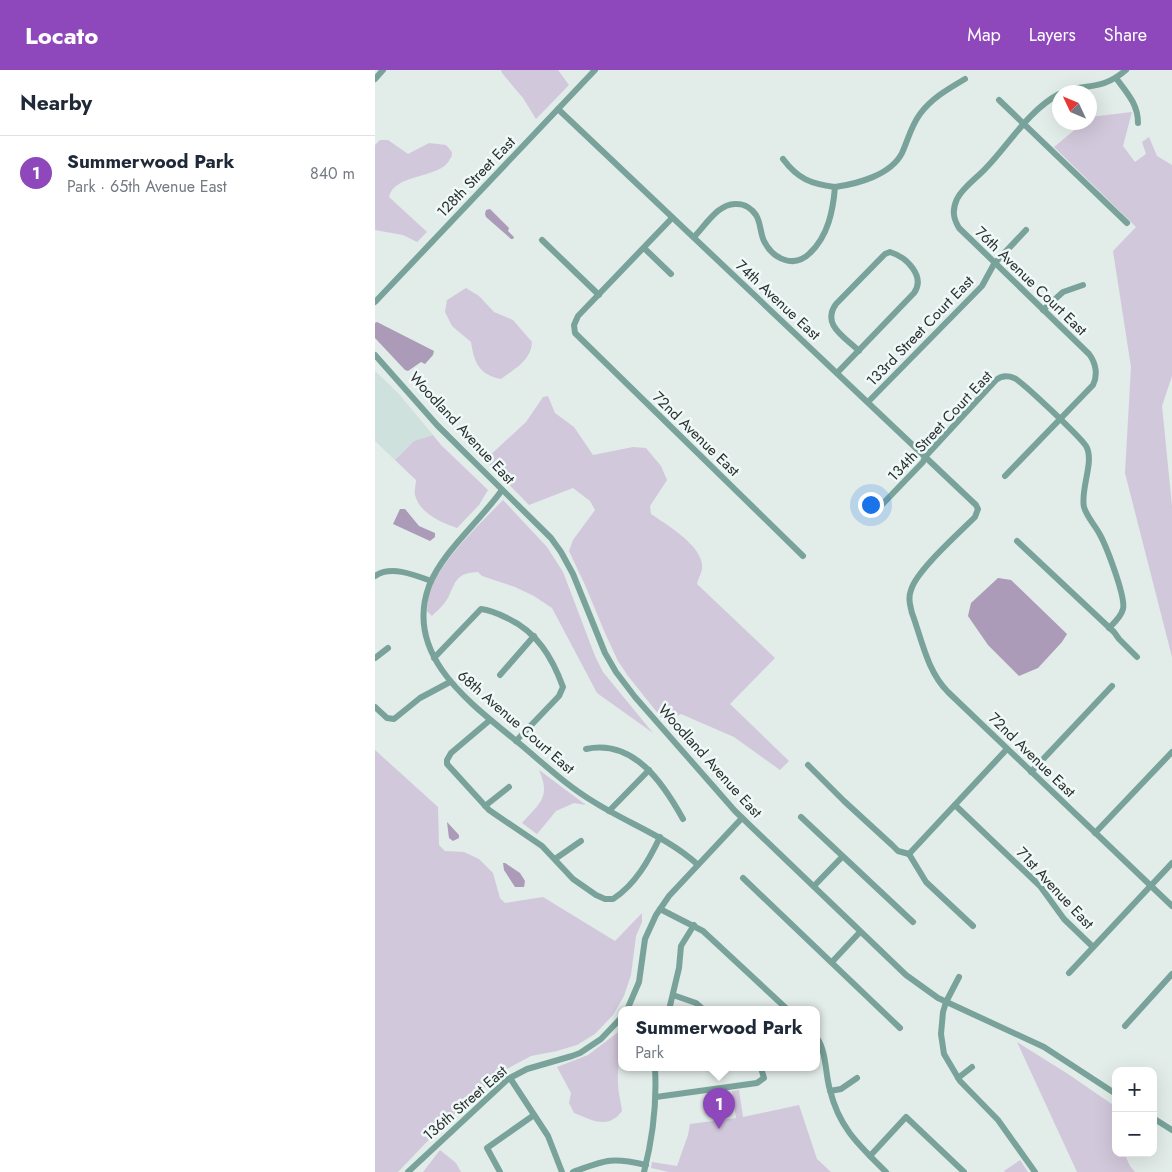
<!DOCTYPE html>
<html lang="en">
<head>
<meta charset="utf-8">
<style>
  body { margin:0; font-family:Jost,sans-serif; background:#f2f2f3; color:#1f2937 }
  .controls { position:absolute; right:15px; bottom:15px; display:grid; overflow:hidden; border-radius:10px; box-shadow:0 5px 20px #0002 }
  .controls button { width:45px; height:45px; display:grid; place-items:center; padding:0; border:0; border-bottom:1px solid #e0e1e3; background:#fff; color:#1f2937; font:25px sans-serif }
  .compass { position:absolute; left:677px; top:15px; width:45px; height:45px; border-radius:50%; background:#fff; box-shadow:0 5px 20px #0002; rotate:314deg }
  .you { position:absolute; left:495px; top:434px; width:18px; height:18px; margin:-12px; border:4px solid #fff; border-radius:50%; background:#1a73e8; box-shadow:0 0 0 8px #1a73e833 }
  .badge { display:grid; place-items:center; width:32px; height:32px; border-radius:50%; background:#8e48bb; color:#fff; font-size:16px; font-weight:700 }
  .pin { position:absolute; translate:-50% -41px; filter:drop-shadow(0 1px 2px #0008) }
  .pin::after { content:''; position:absolute; top:26px; width:18px; height:15px; background:inherit; clip-path:polygon(0 0,100% 0,50% 100%) }
  .popup { position:absolute; left:243px; top:936px; width:202px; height:65px; box-sizing:border-box; display:grid; place-content:center; border-radius:10px; background:#fff; filter:drop-shadow(0 1px 4px #0005); font-size:16px; white-space:nowrap; color:#747a83 }
  .popup b { font-size:19px; color:#1f2937 }
  .popup::after { content:''; position:absolute; left:50%; top:100%; margin-left:-10px; border:10px solid transparent; border-top-color:#fff }
  .list { margin:0; padding:0; list-style:none }
  h2 { display:flex; justify-content:space-between; align-items:center; height:65px; margin:0; padding:0 20px; font-size:21px }
  h2 small { font-size:16px; font-weight:400; color:#747a83 }
  .list li { display:grid; grid-template-columns:32px 1fr auto; gap:15px; align-items:center; box-sizing:border-box; height:75px; padding:0 20px; border-top:1px solid #e0e1e3 }
  .list b { display:block; font-size:19px; white-space:nowrap }
  .list p { margin:0; font-size:16px; white-space:nowrap; color:#747a83 }
  .list em { font-size:16px; font-style:normal; color:#747a83 }
  .map { position:relative; flex:none; width:797px; height:1102px; overflow:hidden }
  header { display:flex; align-items:center; gap:30px; box-sizing:border-box; height:70px; padding:0 25px; background:#8e48bb; color:#fff }
  header strong { font-size:24px }
  nav { display:flex; gap:28px; margin-inline-start:auto; font-size:18px }
  main { display:flex }
  aside { flex:1; background:#fff }
  .map>svg:first-child { display:block }
</style>
</head>
<body>
<header>
<strong>Locato</strong>
<nav><a>Map</a><a>Layers</a><a>Share</a></nav>
</header>
<main>
<aside>
<h2>Nearby<small></small></h2>
<ul class="list">
<li><span class="badge">1</span><div><b>Summerwood Park</b><p>Park · 65th Avenue East</p></div><em>840 m</em></li>
</ul>
</aside>
<div class="map">
<svg width="797" height="1102" viewBox="0 0 797 1102">
  <rect width="100%" height="100%" fill="#e2ece9"/>
  <polygon fill="#cfe1dd" points="0,301 24,324 58,365 39,371 20,390 0,371"/>
  <g fill="#d2c8db">
    <polygon points="126,0 183,0 194,15 161,49 148,28 127,3"/>
    <polygon points="757,42 748,76 760,92 771,84 767,72 774,67 782,86 797,95 797,306 787,336 797,436 797,587 750,403 756,297 738,181 761,157 679,77 708,53 714,52 715,47"/>
    <path d="M5,70H13L33,84L54,73L71,75L77,82C77,84 77,87 75,89C66,109 19,103 14,127L52,162L42,172L28,165L0,160V75Z"/>
    <path d="M91,218L104,226L119,242L138,250L157,272C156,291 139,299 126,309C104,305 99,292 96,272L77,256L70,242L72,230Z"/>
    <path d="M173,326L180,343L199,357L218,385L258,377L271,378L286,396L292,410L275,436L276,444C292,455 330,477 327,499C326,504 323,509 322,514L400,588L355,634L414,691L405,700L359,667L306,644L289,651L253,606L243,591L230,563L210,515L194,481L198,470L220,440L215,431L198,418L154,435L110,390L151,352L168,327Z"/>
    <path d="M58,365L66,375L113,420L104,435L82,458C66,452 45,444 40,425C39,421 41,414 41,410L20,390L39,371Z"/>
    <path d="M128,430L172,477L188,502L220,586L228,602L278,663L222,623L177,538L159,526L140,517L107,506L103,502C81,503 81,511 73,528C69,535 62,541 57,546L52,541C53,534 53,525 56,518C68,488 106,453 128,430Z"/>
    <polygon points="0,680 63,737 64,775 70,781 89,782 104,789 118,803 125,828 130,833 168,827 240,871 267,843 267,852 261,866 256,905 249,926 238,945 220,964 202,975 182,981 156,986 128,1001 68,1055 23,1102 0,1102"/>
    <path d="M164,700L211,735L199,733L181,741L162,764L147,753C165,733 176,727 164,700Z"/>
    <path d="M246,960C247,978 242,995 243,1013C243,1022 246,1032 247,1041C233,1060 217,1050 199,1043L194,1033L196,1023L182,997L213,985Z"/>
    <polygon points="642,972 693,1004 741,1037 741,1083 749,1083 755,1096 760,1102 702,1102"/>
    <polygon points="364,1020 368,1047 424,1035 442,1089 456,1102 294,1102 276,1098 277,1092 302,1096 313,1065 315,1054 361,1048 357,1021"/>
    <polygon points="65,1080 81,1093 86,1102 48,1102"/>
    <polygon points="645,1090 653,1102 630,1102 629,1101"/>
  </g>
  <g fill="#ab9ab8">
    <polygon points="115,139 134,158 133,161 139,167 138,169 136,169 111,147 110,144 111,140"/>
    <polygon points="2,252 59,281 58,285 50,294 46,292 33,301 30,300 0,268 0,253"/>
    <polygon points="25,439 30,439 44,456 60,463 60,467 55,471 18,454"/>
    <polygon points="623,508 636,510 692,564 687,572 663,598 644,606 613,575 593,546 596,533"/>
    <polygon points="72,752 84,765 84,768 78,771 74,768"/>
    <polygon points="128,793 130,793 145,803 150,811 149,817 140,817 129,800"/>
  </g>
  <g fill="none" stroke-linecap="round" stroke-linejoin="round">
    <g stroke="#79a39a" stroke-width="6">
      <path d="M741,8C752,23 763,34 763,53"/>
      <polyline points="0,9 8,0"/>
      <path d="M688,22C714,13 726,21 751,0"/>
      <polyline points="624,30 752,153"/>
      <path d="M183,39L601,435L603,439L600,447C584,463 541,501 536,520C533,528 535,535 537,543C547,570 552,601 573,622L797,836"/>
      <path d="M408,89C423,109 436,114 460,117"/>
      <polyline points="297,148 203,246 199,255 200,263 428,486"/>
      <path d="M319,167C330,156 344,132 362,134C370,134 377,139 381,145C386,153 385,163 389,171C398,189 419,199 435,183C453,166 458,141 460,117C482,114 516,105 527,83C533,70 536,56 545,44C557,28 573,19 590,9"/>
      <polyline points="167,170 224,225"/>
      <polyline points="269,178 296,204"/>
      <polyline points="0,232 220,0"/>
      <polyline points="668,240 688,222 708,215"/>
      <polyline points="0,285 62,355 176,468 186,482 198,504 230,583 241,602 260,627 360,741 531,905 563,928 669,977 741,1024"/>
      <path d="M462,303L539,223C551,206 531,187 515,182L510,184L461,234C446,255 470,267 484,281"/>
      <polyline points="493,332 607,216 619,194 651,160"/>
      <path d="M630,406L718,315C723,305 721,293 714,284L584,158C578,148 577,140 582,129C588,117 602,108 611,98C635,73 653,41 684,24"/>
      <path d="M127,420C106,450 67,482 54,516C28,587 98,635 145,674C169,694 192,716 219,732C254,754 292,767 322,794"/>
      <path d="M497,445L548,392L550,387L621,310C626,306 632,305 639,308C647,311 706,368 711,376C720,391 705,419 709,437C712,447 719,454 724,463C731,475 751,527 748,539C746,547 739,553 734,558"/>
      <polyline points="642,471 739,562 744,569 762,587"/>
      <path d="M0,506C16,495 40,505 56,511"/>
      <polyline points="0,588 13,578"/>
      <path d="M59,588L106,539C115,540 124,544 132,548C162,562 177,587 188,617L184,626L141,671"/>
      <polyline points="125,605 159,566"/>
      <polyline points="0,637 12,648 19,649 45,628 75,612"/>
      <path d="M115,650L76,683L72,690V694L114,740L167,776L198,809L221,825L230,829H238C260,815 274,790 285,767"/>
      <path d="M211,679C259,669 288,713 308,749"/>
      <polyline points="433,695 469,731 517,775 523,781 534,784"/>
      <polyline points="656,702 737,616"/>
      <polyline points="580,735 665,816 689,849 718,877"/>
      <polyline points="110,736 134,717"/>
      <polyline points="234,741 274,700"/>
      <polyline points="426,747 538,852"/>
      <polyline points="720,763 797,682"/>
      <polyline points="534,784 632,679"/>
      <polyline points="534,784 551,812 598,856"/>
      <polyline points="180,789 206,771"/>
      <polyline points="368,808 525,958"/>
      <polyline points="439,816 467,787"/>
      <polyline points="285,839 328,861 413,940"/>
      <polyline points="457,892 485,862"/>
      <polyline points="694,903 797,793"/>
      <polyline points="584,907 571,932 568,942 566,964 569,984 585,1011 623,1050 660,1102"/>
      <polyline points="298,925 321,933 329,940"/>
      <polyline points="252,940 264,912 270,869 281,845 294,826 367,748"/>
      <polyline points="294,940 304,898 306,876 319,855"/>
      <polyline points="750,956 797,904"/>
      <path d="M442,968C452,983 450,1004 455,1020C464,1058 485,1076 511,1102"/>
      <polyline points="135,1008 173,1066 187,1102"/>
      <polyline points="583,1008 597,997"/>
      <polyline points="455,1021 466,1019 482,1008"/>
      <polyline points="281,1027 382,1013 389,1008 386,998"/>
      <polyline points="778,1048 797,1060"/>
      <polyline points="495,1086 531,1047 589,1102"/>
      <polyline points="33,1102 133,1009 152,999 197,986 205,983 226,969 246,948"/>
      <polyline points="125,1102 112,1078 159,1045"/>
      <path d="M198,1102C231,1090 236,1087 271,1095"/>
      <path d="M269,1102C278,1067 282,1033 280,998"/>
    </g>
  </g>
  <g text-anchor="middle" stroke-width="5" stroke-linejoin="round" paint-order="stroke">
    <g font-size="15" fill="#2b2f2e" stroke="#eff9f7">
      <text transform="translate(101 107) rotate(-46)" y="5">128th Street East</text>
      <text transform="translate(656 211) rotate(44)" y="5">76th Avenue Court East</text>
      <text transform="translate(403 230) rotate(43)" y="5">74th Avenue East</text>
      <text transform="translate(545 261) rotate(-46)" y="5">133rd Street Court East</text>
      <text transform="translate(565 356) rotate(-47)" y="5">134th Street Court East</text>
      <text transform="translate(87 358) rotate(47)" y="5">Woodland Avenue East</text>
      <text transform="translate(321 364) rotate(44)" y="5">72nd Avenue East</text>
      <text transform="translate(141 652) rotate(41)" y="5">68th Avenue Court East</text>
      <text transform="translate(657 685) rotate(44)" y="5">72nd Avenue East</text>
      <text transform="translate(335 691) rotate(48)" y="5">Woodland Avenue East</text>
      <text transform="translate(680 818) rotate(47)" y="5">71st Avenue East</text>
      <text transform="translate(90 1033) rotate(-41)" y="5">136th Street East</text>
    </g>
  </g>
</svg>
<div class="controls">
<button>+</button>
<button>−</button>
</div>
<svg class="compass" viewBox="-18 -18 36 36"><path d="M0-13l5 13h-10z" fill="#e53935"/><path d="M0 13l5-13h-10z" fill="#747a83"/></svg>
<div class="you"></div>
<div class="pin badge" style="left:344px;top:1059px">1</div>
<div class="popup"><b>Summerwood Park</b>Park</div>
</div>
</main>
</body>
</html>
